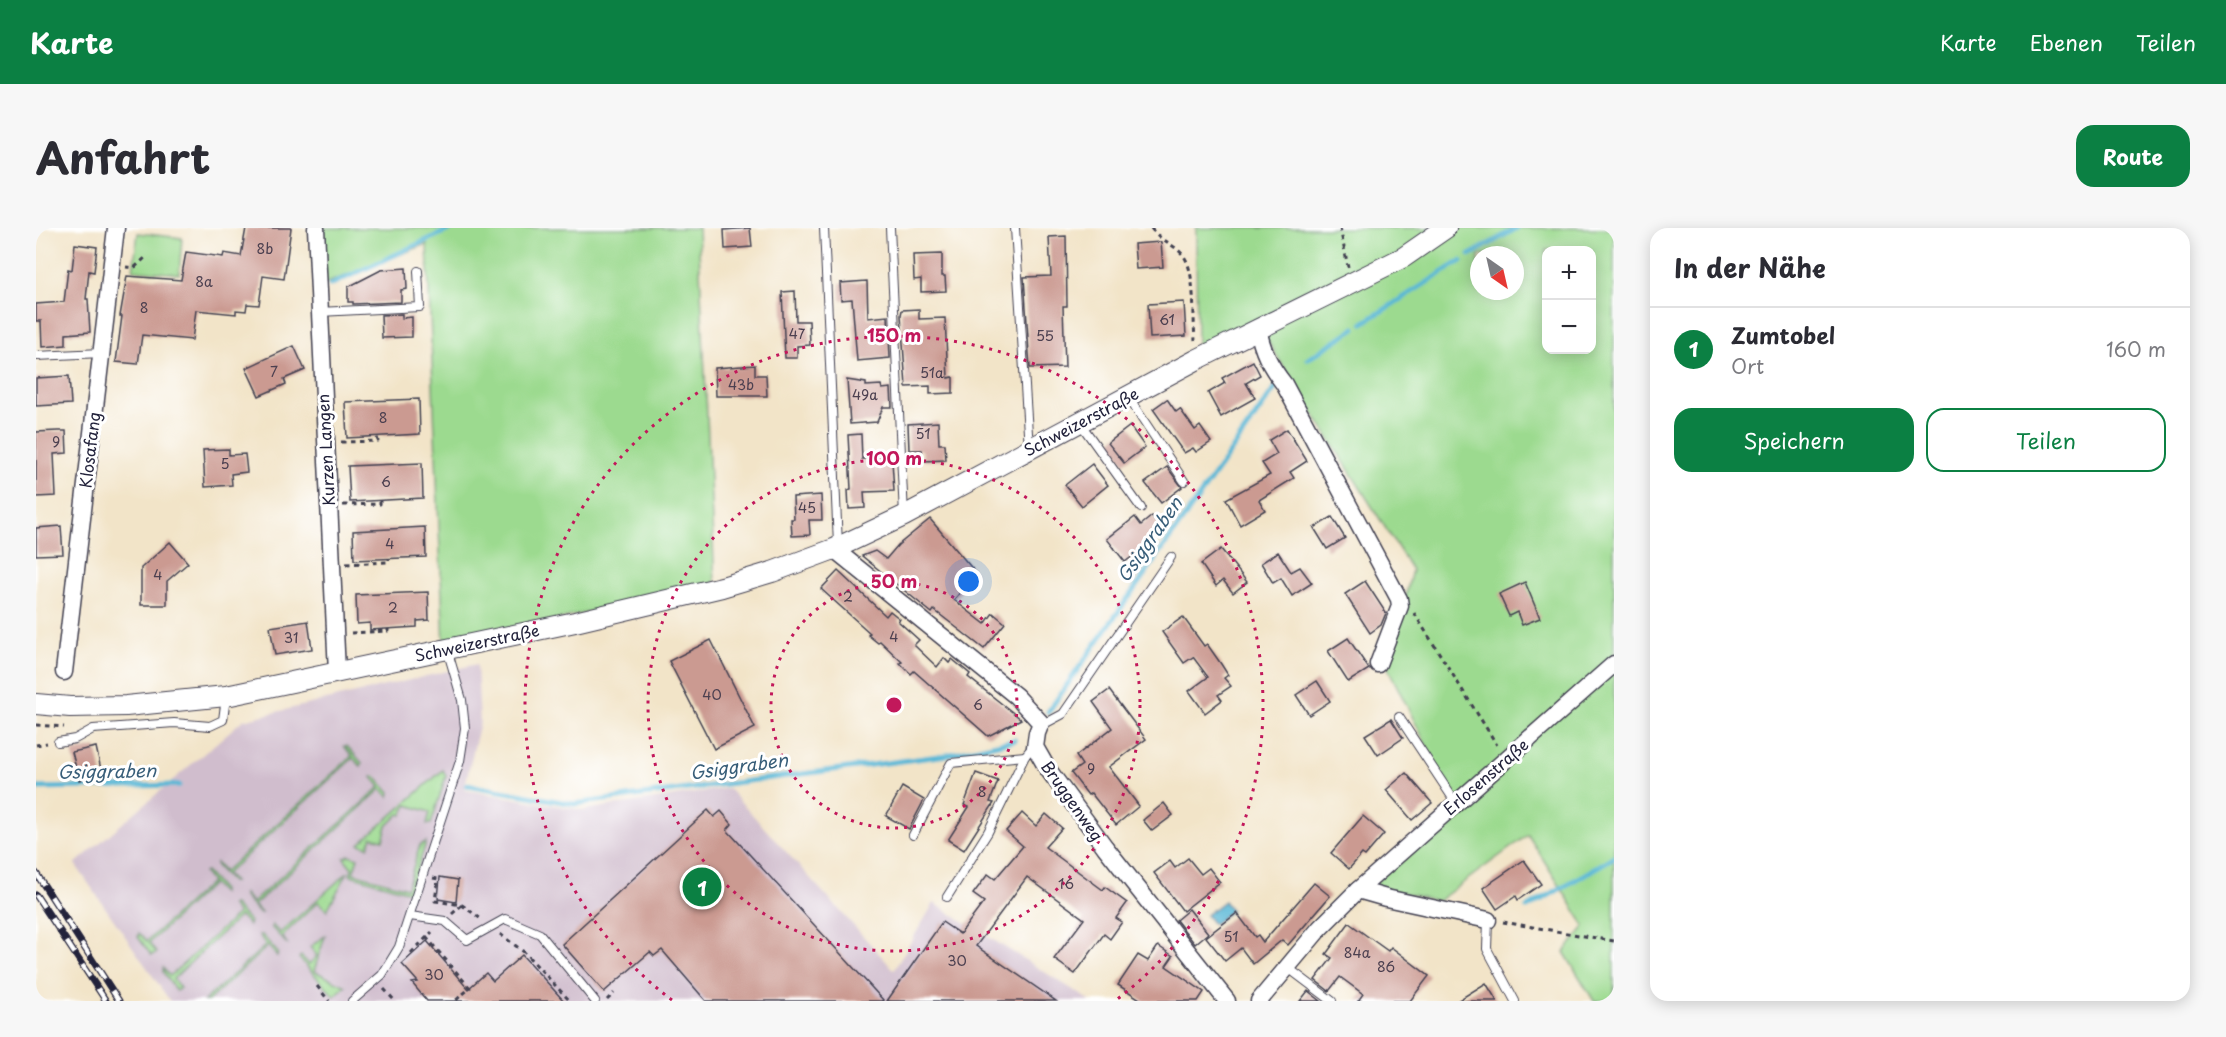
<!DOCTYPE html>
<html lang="de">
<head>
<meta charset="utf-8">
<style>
  body { margin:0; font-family:"Playpen Sans",sans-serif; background:#f7f7f7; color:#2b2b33 }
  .controls { position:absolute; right:18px; top:18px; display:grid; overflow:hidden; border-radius:12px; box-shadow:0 3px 15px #0003 }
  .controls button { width:54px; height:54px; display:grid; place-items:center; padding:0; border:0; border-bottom:2px solid #e1e1e2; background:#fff; color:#2b2b33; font:30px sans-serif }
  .compass { position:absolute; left:1434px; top:18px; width:54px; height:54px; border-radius:50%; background:#fff; box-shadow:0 3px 15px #0003; rotate:146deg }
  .you { position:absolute; left:933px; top:354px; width:21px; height:21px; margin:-15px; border:4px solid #fff; border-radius:50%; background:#1a73e8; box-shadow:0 0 0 9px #1a73e833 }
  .badge { display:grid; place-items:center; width:39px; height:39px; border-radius:50%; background:#0b8043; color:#fff; font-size:20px; font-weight:700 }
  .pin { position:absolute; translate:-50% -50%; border:3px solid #fff; box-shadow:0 2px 6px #0006 }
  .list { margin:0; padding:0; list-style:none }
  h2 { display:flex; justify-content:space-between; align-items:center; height:78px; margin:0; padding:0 24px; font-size:26px }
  h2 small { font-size:20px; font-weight:400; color:#7c7c81 }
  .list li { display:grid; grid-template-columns:39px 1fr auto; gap:18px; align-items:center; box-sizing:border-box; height:84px; padding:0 24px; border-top:2px solid #e1e1e2 }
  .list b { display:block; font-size:22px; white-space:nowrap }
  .list p { margin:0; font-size:20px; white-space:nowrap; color:#7c7c81 }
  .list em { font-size:20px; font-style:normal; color:#7c7c81 }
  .actions { display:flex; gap:12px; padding:18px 24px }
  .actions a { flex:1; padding:14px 0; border:2px solid #0b8043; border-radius:18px; text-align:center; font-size:21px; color:#0b8043 }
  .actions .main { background:#0b8043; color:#fff }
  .map { position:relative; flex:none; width:1578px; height:773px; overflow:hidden; border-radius:18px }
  header { display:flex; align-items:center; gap:36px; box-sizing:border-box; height:84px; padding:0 30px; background:#0b8043; color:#fff }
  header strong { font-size:28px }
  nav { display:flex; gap:33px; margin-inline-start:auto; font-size:21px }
  .intro { display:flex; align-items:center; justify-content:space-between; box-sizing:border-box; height:144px; padding:0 36px }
  h1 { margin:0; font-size:42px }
  .button { padding:15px 27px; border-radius:18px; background:#0b8043; color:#fff; font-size:21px; font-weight:700 }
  main { display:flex; gap:36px; padding:0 36px }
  aside { flex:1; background:#fff; border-radius:18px; box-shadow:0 3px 15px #0003 }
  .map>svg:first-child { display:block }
</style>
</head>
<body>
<header>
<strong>Karte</strong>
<nav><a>Karte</a><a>Ebenen</a><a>Teilen</a></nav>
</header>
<div class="intro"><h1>Anfahrt</h1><a class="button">Route</a></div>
<main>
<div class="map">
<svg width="1578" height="773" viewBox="0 0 1578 773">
  <rect width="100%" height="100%" fill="#fff"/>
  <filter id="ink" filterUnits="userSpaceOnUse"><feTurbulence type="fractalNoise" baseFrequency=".0167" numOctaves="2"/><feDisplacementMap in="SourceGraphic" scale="12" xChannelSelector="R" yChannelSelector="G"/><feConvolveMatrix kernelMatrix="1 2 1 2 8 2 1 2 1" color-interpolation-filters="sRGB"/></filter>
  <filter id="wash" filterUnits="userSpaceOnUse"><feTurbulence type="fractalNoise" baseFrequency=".008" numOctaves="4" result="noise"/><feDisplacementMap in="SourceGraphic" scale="24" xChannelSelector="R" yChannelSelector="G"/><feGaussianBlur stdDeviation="1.35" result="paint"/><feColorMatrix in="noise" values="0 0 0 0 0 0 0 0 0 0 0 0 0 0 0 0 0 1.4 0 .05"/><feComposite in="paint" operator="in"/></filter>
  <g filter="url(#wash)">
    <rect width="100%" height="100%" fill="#f2e4c8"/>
    <polygon fill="#d0bdcd" points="441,436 444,494 428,562 547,582 692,560 858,742 898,675 1055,773 134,773 39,636 207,492"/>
    <g fill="#9cda8f" stroke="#5f7e65" stroke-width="1.5" fill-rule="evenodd">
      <polygon points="282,0 662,0 679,355 408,418 391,16 283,58"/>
      <path d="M1160,0H1578V773H1558L1528,724L1549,698L1492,607L1402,673L1336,658L1419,575L1352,440L1376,342L1222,98L1161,130ZM1510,22H1556V122H1510ZM1443,27H1479V63H1443Z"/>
      <polygon points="102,5 146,10 143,46 97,42"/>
      <polygon points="308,518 311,518 326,535 325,538 317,530 190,646 198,654 195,654 180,638 180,635 188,644 316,528"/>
      <polygon points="407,542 410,548 395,596 391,596 394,584 371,577 366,587 363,586 351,598 347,612 336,609 332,619 323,616"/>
      <polygon points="339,548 354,565 353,569 345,561 218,677 225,685 223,685 208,669 208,666 216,675 344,559 336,549"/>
      <polygon points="390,614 374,664 314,647 316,640 308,630 313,627 322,630 317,645 371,660 384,617"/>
      <polygon points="170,644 186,662 186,665 176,656 113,715 121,725 115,727 102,709 103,705 111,713 175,654 168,645"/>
      <polygon points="312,644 291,682 282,674 246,708 252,717 235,699 236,697 244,705"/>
      <polygon points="195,677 198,677 214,694 213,697 204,688 137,751 144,760 140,763 127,744 127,740 134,748 202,686"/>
      <polygon points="223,707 226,707 242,725 241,728 232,718 172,773 168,773 230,717"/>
      <polygon points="289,708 278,743 310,758 298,768 263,730 265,728 273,736 281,728 274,719"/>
    </g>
    <polygon fill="#58b7d6" stroke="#3d6c88" stroke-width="1.5" points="1188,673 1195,683 1177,696 1170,687"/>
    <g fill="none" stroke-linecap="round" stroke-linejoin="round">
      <g stroke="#58b7d6" stroke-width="5">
        <polyline points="1434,27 1481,0"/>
        <polyline points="294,57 417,0"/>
        <polyline points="1327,95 1425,33"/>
        <polyline points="1272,131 1319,100"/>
        <polyline points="1012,484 1242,156"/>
        <polyline points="431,557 538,576 911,527 979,512"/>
        <polyline points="0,560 143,557"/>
        <polyline points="1491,680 1578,629"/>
      </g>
    </g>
    <g id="blocks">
      <g fill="#cb9a91">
        <polygon points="210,0 255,0 248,51 227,48 223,77 211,76 210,83 200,82 200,86 160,82 156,112 106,107 102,136 80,134 86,88 84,88 91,48 145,52 150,24 187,29 188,25 205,28"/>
        <polygon points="714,0 716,19 689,21 688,2"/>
        <polygon points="1030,8 1031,78 1027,78 1029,139 994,140 988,49 1015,48 1013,9"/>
        <polygon points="1125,14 1127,39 1100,41 1098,16"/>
        <polygon points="39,16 61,19 58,44 53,43 50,71 52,71 54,104 30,106 30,117 6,119 5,93 0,93 0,76 28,74 32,41 36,42"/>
        <polygon points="906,26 906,48 909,48 910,63 885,64 885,51 878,52 877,27"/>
        <polygon points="370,40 371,61 365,62 365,74 317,76 317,74 312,74 312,59 345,42"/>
        <polygon points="831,53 832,90 852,88 854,130 821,133 816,71 805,72 804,55"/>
        <polygon points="759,63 760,93 773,93 774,117 761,118 761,130 749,130 746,64"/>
        <polygon points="1148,74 1150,108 1114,110 1112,76"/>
        <polygon points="883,81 883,91 909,90 912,150 917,149 917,165 894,166 894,158 870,159 865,87 866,82"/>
        <polygon points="366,86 366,90 376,89 376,109 346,110 345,87"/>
        <polygon points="258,118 269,142 248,151 250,156 223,168 210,140"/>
        <polygon points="1217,133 1224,147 1210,155 1219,170 1185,189 1172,165 1189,155 1186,150"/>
        <polygon points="719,137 719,147 730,147 731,168 680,168 679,140"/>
        <polygon points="33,148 35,176 0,178 0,150"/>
        <polygon points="811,152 830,155 830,158 845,157 846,161 855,160 856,179 847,179 841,194 814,196"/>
        <polygon points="383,171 384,206 311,210 309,174"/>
        <polygon points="1131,171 1140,184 1144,181 1159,202 1164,198 1175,214 1160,224 1157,220 1148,225 1117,181"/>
        <polygon points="902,194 903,216 909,216 910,232 887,233 886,222 873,222 872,196"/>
        <polygon points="1094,198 1109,219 1088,235 1072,215"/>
        <polygon points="1251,201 1271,233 1254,244 1258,250 1223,272 1229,282 1204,297 1190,271 1234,247 1226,235 1241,226 1233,212"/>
        <polygon points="22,203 30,203 31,225 18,226 20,268 0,269 0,204"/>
        <polygon points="825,206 826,231 832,231 832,234 856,233 858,263 828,264 829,280 813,281 812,262 815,261 812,207"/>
        <polygon points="193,221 193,227 209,226 211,244 195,246 196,257 169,259 167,222"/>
        <polygon points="386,235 387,270 314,274 312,238"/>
        <polygon points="1056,236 1072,257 1046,278 1029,257"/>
        <polygon points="1131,239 1146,259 1125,275 1109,255"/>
        <polygon points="785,267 786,292 773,292 774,307 756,308 755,291 758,291 757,269"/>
        <polygon points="1116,288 1128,304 1089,334 1071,311 1099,289 1105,297"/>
        <polygon points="1296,289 1309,310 1291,321 1278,300"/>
        <polygon points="894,291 940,345 918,372 949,396 957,385 969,395 948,421 898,382 896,385 826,328 839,323 850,331 862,317"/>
        <polygon points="25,298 27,326 0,327 0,300"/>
        <polygon points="389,299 390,329 318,332 317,303"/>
        <polygon points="134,314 152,335 131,353 131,377 105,377 105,340"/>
        <polygon points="1185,321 1211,354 1197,365 1187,352 1180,358 1165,336"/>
        <polygon points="1242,324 1255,344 1264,339 1276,355 1256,368 1245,350 1237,355 1225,335"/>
        <polygon points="802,343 850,388 854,383 864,391 862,393 883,412 878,417 901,439 908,430 913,435 916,431 934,446 932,449 985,491 952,508 878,443 875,446 864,435 866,434 844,413 842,415 832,407 834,405 785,361"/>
        <polygon points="1329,353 1350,385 1345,397 1334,405 1309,366"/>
        <polygon points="1489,354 1504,390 1486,397 1481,384 1473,388 1463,366"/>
        <polygon points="392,364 393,392 381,393 381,399 334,402 334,395 321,396 320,367"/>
        <polygon points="1147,389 1168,418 1171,416 1185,436 1192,447 1188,450 1195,458 1182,467 1186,472 1169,485 1153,463 1172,449 1157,429 1148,435 1126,404"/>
        <polygon points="272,393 276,421 239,427 234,399"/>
        <polygon points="1312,410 1333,441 1312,454 1292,423"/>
        <polygon points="675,412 719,500 678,521 633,433"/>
        <polygon points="1281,453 1294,473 1273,487 1260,467"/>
        <polygon points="1073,462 1110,511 1073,539 1103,578 1080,597 1055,565 1052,567 1035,545 1046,537 1040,528 1076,500 1057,474"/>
        <polygon points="1355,491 1367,510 1342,527 1329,507"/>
        <polygon points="60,519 66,546 43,552 36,524"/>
        <polygon points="940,545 962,553 954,574 958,575 928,622 912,612 933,579 928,577"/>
        <polygon points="1370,545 1396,575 1376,592 1350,562"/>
        <polygon points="866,559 888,572 873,601 850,588"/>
        <polygon points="1128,575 1137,587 1116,603 1107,592"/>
        <polygon points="672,582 678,589 685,583 696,596 691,602 848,773 670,773 626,722 618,728 614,724 568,764 526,716"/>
        <polygon points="986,585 1000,598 1010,586 1026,600 1009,619 1067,662 1069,659 1091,675 1080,690 1086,694 1074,711 1068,706 1039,746 1018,731 1048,691 991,649 940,718 1020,773 851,773 906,694 924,706 948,674 937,666 952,646 959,651 987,618 970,603"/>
        <polygon points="1327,588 1348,606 1329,628 1326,626 1313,641 1295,625"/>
        <polygon points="1152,630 1165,646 1173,640 1184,654 1147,683 1118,645 1134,633 1139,640"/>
        <polygon points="1488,632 1505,656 1482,672 1480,668 1461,681 1447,660"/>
        <polygon points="404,649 422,652 420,674 402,671"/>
        <polygon points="1278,655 1294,668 1252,717 1246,712 1217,736 1205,720 1189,733 1170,709 1201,685 1219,709 1222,707 1227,714"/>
        <polygon points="1153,681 1172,705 1159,716 1140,692"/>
        <polygon points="1313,695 1352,723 1355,719 1393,748 1374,773 1322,773 1327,766 1304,749 1293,763 1279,752 1296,730 1290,726"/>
        <polygon points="391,713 432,761 450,745 457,753 486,727 528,773 391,773 376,755 382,754 366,736"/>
        <polygon points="1122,718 1137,728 1130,738 1168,764 1162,773 1107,773 1082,757 1102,727 1112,733"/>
        <polygon points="1450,755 1461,773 1421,773"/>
        <polygon points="1272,763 1285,773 1264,773"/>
      </g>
    </g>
  </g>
  <g filter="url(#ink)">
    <use href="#blocks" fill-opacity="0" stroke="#413f50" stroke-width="1.5"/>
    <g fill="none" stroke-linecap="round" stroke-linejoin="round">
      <g stroke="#413f50" stroke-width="10">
        <g id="service">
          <polyline points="788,0 802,317"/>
          <polyline points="854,0 868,287"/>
          <polyline points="979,0 993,221"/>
          <polyline points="283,84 384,79 382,43"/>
          <polyline points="0,128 66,125"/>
          <polyline points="1092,169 1148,253"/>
          <polyline points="1044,195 1105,280"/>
          <polyline points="1363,489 1420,575"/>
          <polyline points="1005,495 1012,494 1027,486 1135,329"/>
          <polyline points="22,514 39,511 57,501 138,495 174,498 187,492 190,469"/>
          <polyline points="877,607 915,535 989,528"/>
          <polyline points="911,669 952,604 989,528 994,522 999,519"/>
          <polyline points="374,688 409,693 431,712 469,691 504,706 559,773"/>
          <polyline points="1452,692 1451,721 1479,773"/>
          <polyline points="1251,739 1296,773"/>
          <polyline points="0,771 2,773"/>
          <polyline points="316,773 346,747 363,719 424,533 429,500 426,472 411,421"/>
        </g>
      </g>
      <g stroke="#413f50" stroke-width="19">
        <g id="minor">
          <polyline points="280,0 301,444"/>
          <path d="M1222,100C1226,123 1234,138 1248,156L1363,371L1364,378L1342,436"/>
          <polyline points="798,321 980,468 1005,495 1001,505 999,519 1011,540 1069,619 1191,773"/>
          <polyline points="28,444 80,0"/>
          <polyline points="1322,662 1350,670 1452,692"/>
          <polyline points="1223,773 1284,700 1322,662 1578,436"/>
        </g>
      </g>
      <g stroke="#413f50" stroke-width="22">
        <polyline id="tertiary" points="0,476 34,479 90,478 190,468 539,394 686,359 736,344 798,321 868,288 1160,132 1368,29 1410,0"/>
      </g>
      <g stroke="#413f50" stroke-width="3" stroke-dasharray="4.5 4.5" stroke-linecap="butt">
        <path d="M1115,0C1122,11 1138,16 1147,27C1160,43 1157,91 1159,112"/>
        <polyline points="1304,0 1312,39"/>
        <polyline points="90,39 98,40 110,29"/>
        <polyline points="305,214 342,213 341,209"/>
        <polyline points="307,277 344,276 344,272"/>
        <polyline points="310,336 353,334 353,331"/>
        <polyline points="1378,385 1461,517"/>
        <polyline points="315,405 352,403 352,401"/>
        <polyline points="0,497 28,499"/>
        <polyline points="0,517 11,515"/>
        <polyline points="397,650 402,651 399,673 426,677 445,691"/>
        <polyline points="416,686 426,677"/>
        <polyline points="1467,694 1578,713"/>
        <polyline points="464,706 488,724 534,773"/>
        <polyline points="390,709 434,760 419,773"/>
        <polyline points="375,725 396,704"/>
        <polyline points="281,758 293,773"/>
        <polyline points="348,761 359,773"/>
        <polyline points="571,772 578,765"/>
      </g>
      <use href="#service" stroke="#fff" stroke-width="8"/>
      <use href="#minor" stroke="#fff" stroke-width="16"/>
      <use href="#tertiary" stroke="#fff" stroke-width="20"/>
      <g stroke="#22223b" stroke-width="7">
        <g id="rail">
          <polyline points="0,645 83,773"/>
          <polyline points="0,667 70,773"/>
        </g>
      </g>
      <use href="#rail" stroke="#fff" stroke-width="4.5" stroke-dasharray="14" stroke-linecap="butt"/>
    </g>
  </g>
  <g fill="none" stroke="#c2185b" stroke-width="3" stroke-dasharray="3 6">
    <circle cx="858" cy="477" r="123"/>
    <circle cx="858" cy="477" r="246"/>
    <path d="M636 772A369 369 0 1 1 1080 772"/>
  </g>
  <g text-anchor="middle" stroke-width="6" stroke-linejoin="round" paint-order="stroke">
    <g font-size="14" fill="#4c4050">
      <text x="229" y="26">8b</text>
      <text x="168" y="59">8a</text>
      <text x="108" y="85">8</text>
      <text x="1131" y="97">61</text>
      <text x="761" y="111">47</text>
      <text x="1009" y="113">55</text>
      <text x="238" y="149">7</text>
      <text x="896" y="150">51a</text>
      <text x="705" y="162">43b</text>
      <text x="829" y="172">49a</text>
      <text x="347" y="195">8</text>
      <text x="887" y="211">51</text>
      <text x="20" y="219">9</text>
      <text x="189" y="241">5</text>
      <text x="350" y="259">6</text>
      <text x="771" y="285">45</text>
      <text x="354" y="321">4</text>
      <text x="122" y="352">4</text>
      <text x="812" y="374">2</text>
      <text x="357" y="385">2</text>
      <text x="858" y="414">4</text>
      <text x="255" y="415">31</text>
      <text x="676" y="472">40</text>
      <text x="942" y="482">6</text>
      <text x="1055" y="546">9</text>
      <text x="946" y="569">8</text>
      <text x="1030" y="661">16</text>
      <text x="1195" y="714">51</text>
      <text x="1321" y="730">84a</text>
      <text x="921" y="738">30</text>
      <text x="1350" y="744">86</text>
      <text x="398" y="752">30</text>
    </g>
    <g font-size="16" fill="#22223b" stroke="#fff">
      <text transform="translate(1045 194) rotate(-28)" y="6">Schweizerstraße</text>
      <text transform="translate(54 222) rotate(-83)" y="6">Klosafang</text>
      <text transform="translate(290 222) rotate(-93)" y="6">Kurzen Langen</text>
      <text transform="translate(441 415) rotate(-12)" y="6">Schweizerstraße</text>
      <text transform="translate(1450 549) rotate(-41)" y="6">Erlosenstraße</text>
      <text transform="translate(1036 573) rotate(55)" y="6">Bruggenweg</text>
    </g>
    <g font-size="18" font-style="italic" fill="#385e79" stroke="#fff">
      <text transform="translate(1114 312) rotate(-55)" y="6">Gsiggraben</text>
      <text transform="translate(703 539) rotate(-8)" y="6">Gsiggraben</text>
      <text transform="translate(71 544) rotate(-1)" y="6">Gsiggraben</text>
    </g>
  </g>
  <circle cx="858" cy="477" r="9" fill="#c2185b" stroke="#fff" stroke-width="3"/>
  <g font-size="18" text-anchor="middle" font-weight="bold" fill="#c2185b" stroke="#fff" stroke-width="6" stroke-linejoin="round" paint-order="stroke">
    <text x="858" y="114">150 m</text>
    <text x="858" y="237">100 m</text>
    <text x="858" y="360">50 m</text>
  </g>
</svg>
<div class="controls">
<button>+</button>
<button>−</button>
</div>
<svg class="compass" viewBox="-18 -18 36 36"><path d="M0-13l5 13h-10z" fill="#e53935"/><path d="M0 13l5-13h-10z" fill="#7c7c81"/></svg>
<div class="you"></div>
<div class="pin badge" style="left:666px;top:659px">1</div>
</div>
<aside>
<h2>In der Nähe<small></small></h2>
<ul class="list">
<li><span class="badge">1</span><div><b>Zumtobel</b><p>Ort</p></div><em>160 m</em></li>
</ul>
<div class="actions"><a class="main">Speichern</a><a>Teilen</a></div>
</aside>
</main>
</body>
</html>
